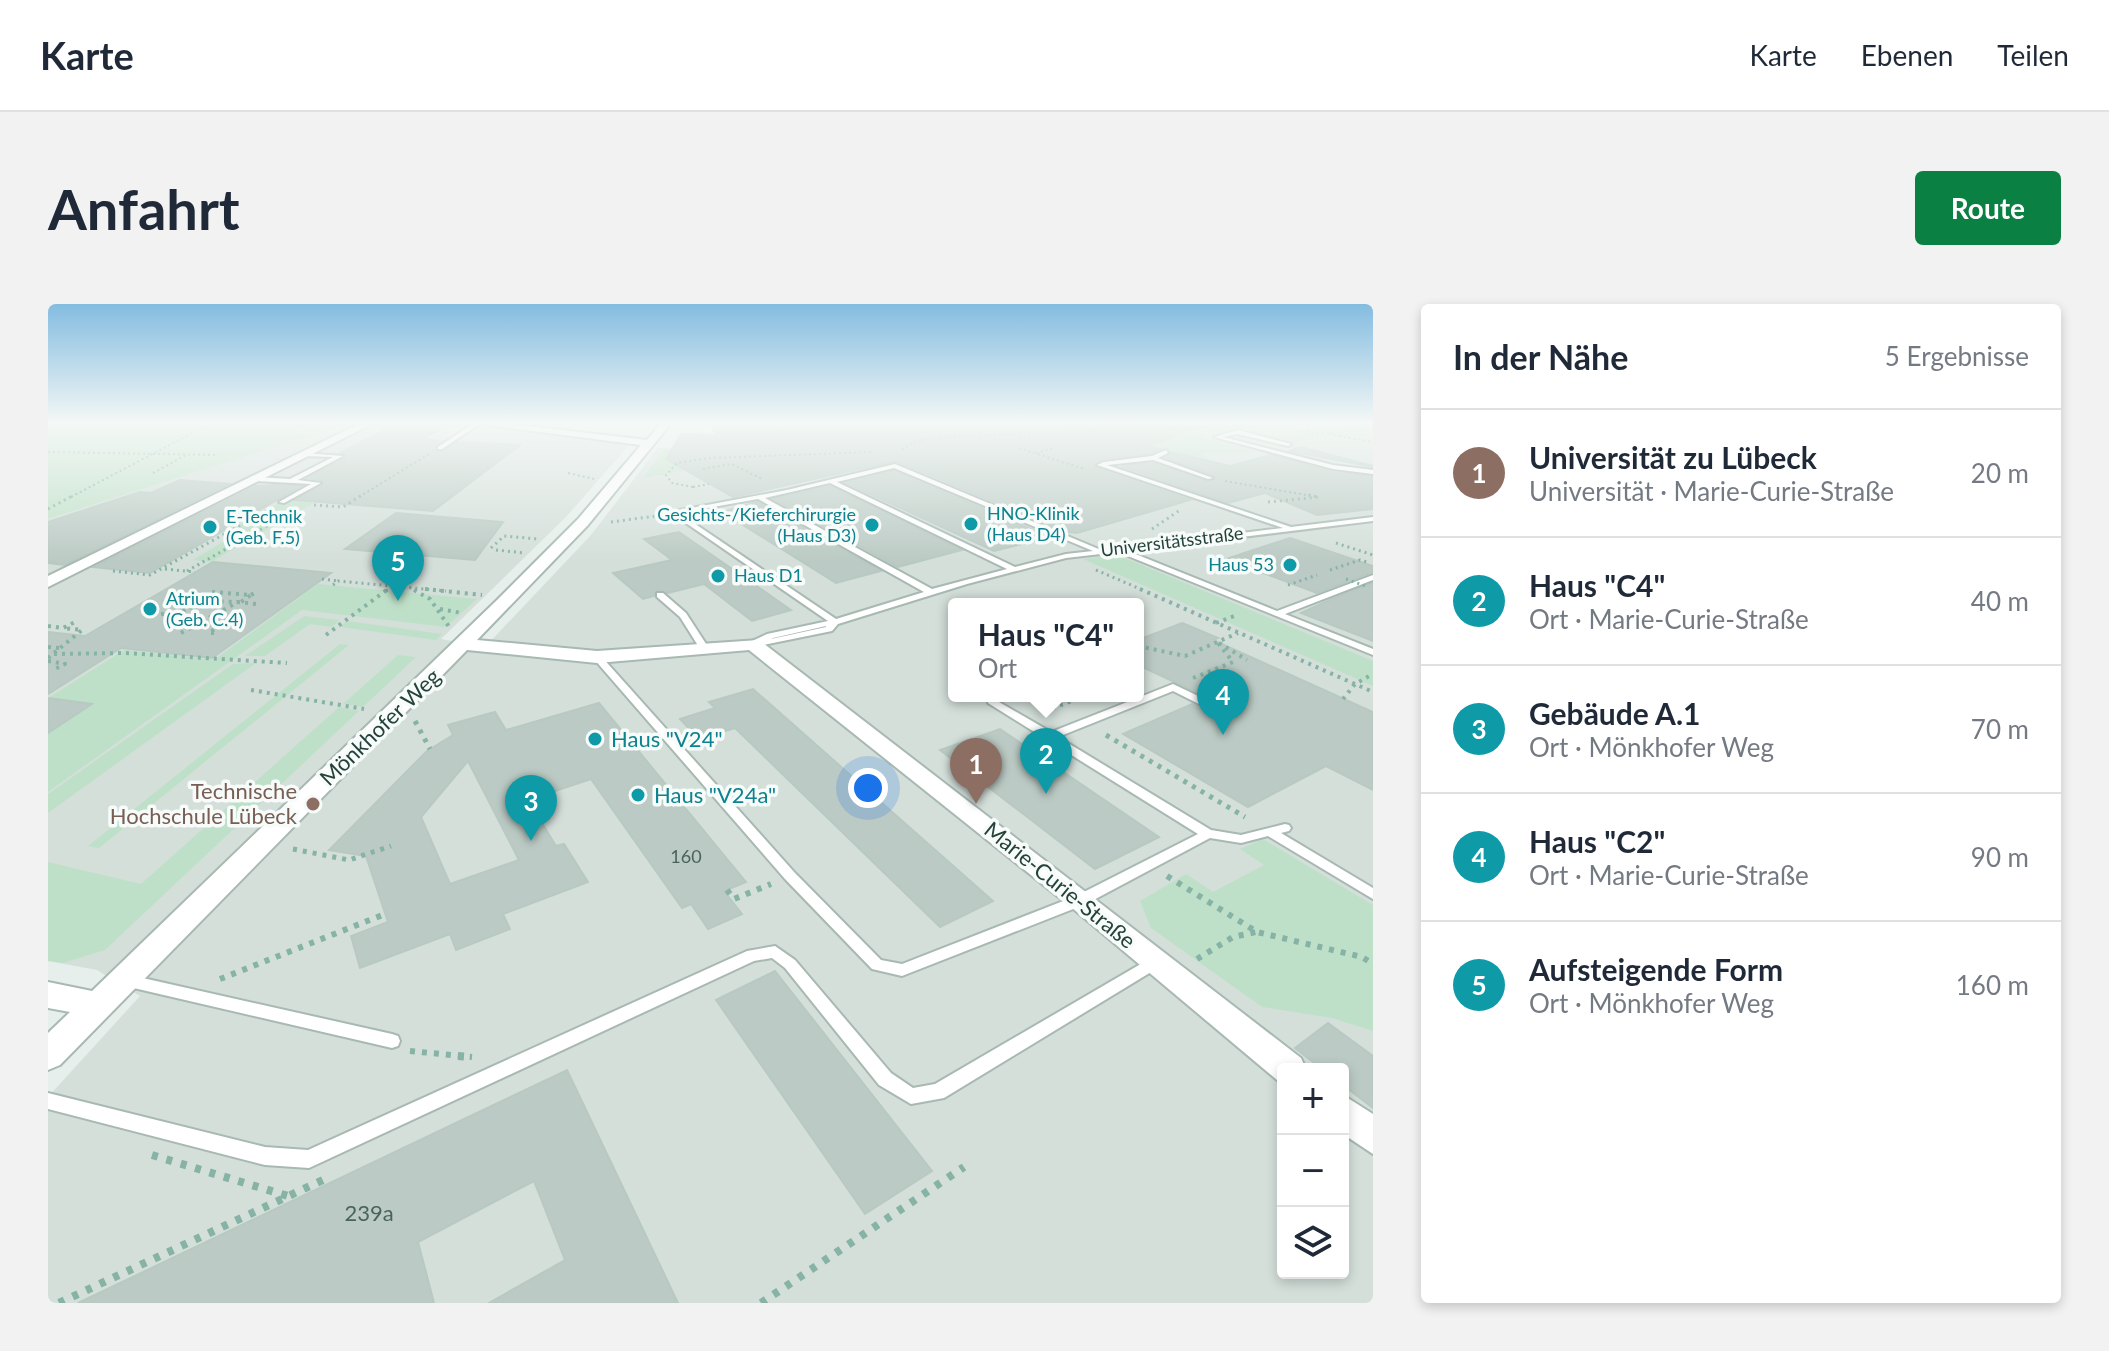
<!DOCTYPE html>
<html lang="de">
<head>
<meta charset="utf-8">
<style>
  body { margin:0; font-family:Lato,sans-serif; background:#f2f2f3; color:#1f2937 }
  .controls { position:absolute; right:24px; bottom:24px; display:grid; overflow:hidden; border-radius:8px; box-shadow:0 4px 12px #0003 }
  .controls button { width:72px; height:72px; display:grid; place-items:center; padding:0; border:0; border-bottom:2px solid #e0e1e3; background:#fff; color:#1f2937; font:40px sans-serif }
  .you { position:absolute; left:820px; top:484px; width:28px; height:28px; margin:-20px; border:6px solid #fff; border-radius:50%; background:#1a73e8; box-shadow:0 0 0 12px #1a73e833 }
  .badge { display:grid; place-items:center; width:52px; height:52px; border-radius:50%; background:#0b8043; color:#fff; font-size:26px; font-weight:700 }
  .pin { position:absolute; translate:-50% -66px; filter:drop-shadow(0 2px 4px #0008) }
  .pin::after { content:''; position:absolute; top:42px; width:28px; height:24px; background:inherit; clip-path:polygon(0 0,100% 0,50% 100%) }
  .popup { position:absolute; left:900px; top:294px; width:196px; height:104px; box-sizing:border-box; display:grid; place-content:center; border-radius:8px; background:#fff; filter:drop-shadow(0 2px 6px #0005); font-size:26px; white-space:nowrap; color:#747a83 }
  .popup b { font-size:30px; color:#1f2937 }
  .popup::after { content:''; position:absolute; left:50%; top:100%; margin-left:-16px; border:16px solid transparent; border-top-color:#fff }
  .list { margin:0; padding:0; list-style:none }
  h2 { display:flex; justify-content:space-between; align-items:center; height:104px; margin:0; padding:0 32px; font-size:34px }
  h2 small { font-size:26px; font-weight:400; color:#747a83 }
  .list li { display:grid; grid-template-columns:52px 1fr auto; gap:24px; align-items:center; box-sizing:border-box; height:128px; padding:0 32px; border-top:2px solid #e0e1e3 }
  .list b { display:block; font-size:30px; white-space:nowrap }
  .list p { margin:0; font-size:26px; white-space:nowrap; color:#747a83 }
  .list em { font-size:26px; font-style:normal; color:#747a83 }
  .icon { flex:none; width:44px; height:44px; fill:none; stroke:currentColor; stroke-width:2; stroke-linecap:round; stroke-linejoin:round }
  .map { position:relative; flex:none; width:1325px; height:999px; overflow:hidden; border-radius:8px }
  header { display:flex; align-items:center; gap:48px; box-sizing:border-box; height:112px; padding:0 40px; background:#fff; border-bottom:2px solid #e0e1e3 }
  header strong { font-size:38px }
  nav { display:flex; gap:44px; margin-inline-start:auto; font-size:28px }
  .intro { display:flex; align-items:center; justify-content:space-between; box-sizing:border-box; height:192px; padding:0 48px }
  h1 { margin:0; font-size:56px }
  .button { padding:20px 36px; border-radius:8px; background:#0b8043; color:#fff; font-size:28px; font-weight:700 }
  main { display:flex; gap:48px; padding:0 48px }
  aside { flex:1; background:#fff; border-radius:8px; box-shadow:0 4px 12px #0003 }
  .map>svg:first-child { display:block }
</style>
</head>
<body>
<header>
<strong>Karte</strong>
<nav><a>Karte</a><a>Ebenen</a><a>Teilen</a></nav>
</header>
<div class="intro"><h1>Anfahrt</h1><a class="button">Route</a></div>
<main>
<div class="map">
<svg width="1325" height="999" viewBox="0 0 1325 999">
  <rect width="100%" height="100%" fill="#e6efeb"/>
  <path fill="#d4dfda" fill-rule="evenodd" d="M307,118H471L589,132L518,213L393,335L437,343L543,231L610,144L725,146L888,132L1183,120L1247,124L1325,120V999H0V793L92,692L49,666L0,657V215ZM906,300H1090V392H906ZM1235,765H1295V969H1235Z"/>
  <g fill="#bfe0c8">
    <polygon points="0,118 307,118 0,215"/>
    <polygon points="1186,121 1249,126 1325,122 1325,131 1275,132 1248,138 1193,124 1153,133 1207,148 1151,149 1165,158 1123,159 1080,152 1034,138 956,135 834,161 810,150 687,158 595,174 616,146 726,148 899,132"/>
    <polygon points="237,196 266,199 163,258 145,256 183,233 173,231"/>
    <polygon points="1056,252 1077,254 1325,357 1325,382 1035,255"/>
    <polygon points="270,280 429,295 398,323 254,306 0,488 0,394 76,346 166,356"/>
    <polygon points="256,312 292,316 284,323 262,320 217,352 197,352"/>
    <polygon points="299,317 394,330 388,336 292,323"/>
    <polygon points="292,340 301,341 51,544 40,542"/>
    <polygon points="350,351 368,353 315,403 295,400"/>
    <polygon points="208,359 0,509 0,490 185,360"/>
    <polygon points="291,403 311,407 57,646 15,659 0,657 0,558 93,580"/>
    <polygon points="1215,535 1325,601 1325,727 1284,714 1214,703 1103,624 1092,597 1138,570 1165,588 1216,561 1192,545"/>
  </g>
  <g fill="#bbcac4" stroke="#b8c9c2" stroke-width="2" fill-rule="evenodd">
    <polygon points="843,118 1157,118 1157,120 1100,142 1112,145 1103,149 1056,155 1046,160 1048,164 1142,196 1029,229 1019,228 848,157 685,193 618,155 633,130 668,131 663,122 723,120 726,124"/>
    <polygon points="346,121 394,124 374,135 394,137 387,143 390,148 410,138 472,141 385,207 247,196 274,182 273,176 260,174 296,155 297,150 292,149"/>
    <polygon points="1253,143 1325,162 1325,163 1241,147"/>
    <polygon points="1123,148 1182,162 1223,151 1284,168 1325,173 1325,205 1269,211 1217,189 1180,199 1073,162 1105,159 1159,178 1168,175 1166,171 1118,154"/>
    <polygon points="846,167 1002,233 946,247 798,179"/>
    <polygon points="132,176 181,180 17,261 0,259 0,218 92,188 103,189"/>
    <polygon points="229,181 253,182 102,269 46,263 208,182"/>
    <polygon points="782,182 914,246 850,263 725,195"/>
    <polygon points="709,198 833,267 788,279 674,208"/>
    <polygon points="348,209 455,218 427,256 297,245"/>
    <polygon points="631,228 743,306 704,317 656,280 620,289 609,286 606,292 595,295 565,269 624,256 596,235"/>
    <polygon points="1242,234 1325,262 1325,268 1269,289 1178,255"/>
    <polygon points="165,258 283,269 164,354 73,344 0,390 0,328 37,332"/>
    <polygon points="1325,279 1325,337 1253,309 1284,295"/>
    <polygon points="1134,319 1170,334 1165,336 1325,408 1325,486 1278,462 1200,503 1075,430 1144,400 1160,408 1171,407 1170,398 1090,361 1090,336"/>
    <polygon points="705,385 860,522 945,597 892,623 687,424 651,435 632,415 667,404 661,398"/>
    <polygon points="0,394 44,400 0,429"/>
    <path d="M551,399L698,578L676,587L694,610L660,625L643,600L634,604L543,475L480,496L508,542L516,540L540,578L455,610L462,625L408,646L402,630L312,664L303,632L340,618L318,552L281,546L379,447L405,431L400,421L447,408L458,426ZM420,457L471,556L402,580L373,513Z"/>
    <polygon points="952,425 1111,533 1047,565 892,446"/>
    <polygon points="727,667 884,867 817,910 668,696"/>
    <polygon points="1280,719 1325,752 1325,804 1295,781 1295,765 1274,765 1247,744"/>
    <polygon points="519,766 630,999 441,999 517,956 486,877 370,938 386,999 30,999"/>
  </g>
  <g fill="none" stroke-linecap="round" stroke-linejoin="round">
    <g stroke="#a8b8b2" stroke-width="4">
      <g id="service">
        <polygon points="428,118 433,119 394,145 390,145 390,143"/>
        <polygon points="1190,126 1243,140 1240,142 1190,130 1175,133 1285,161 1325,166 1325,170 1285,165 1166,133"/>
        <path d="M1118,146L1120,149L1110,154L1165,174L1160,175L1105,156L1059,161L1243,223L1325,213V217L1080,247L1229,307L1325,271V276L1237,310L1325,345V351L1070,248L1018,254L919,280L790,320L784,327L705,343L700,340L702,338L719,330L780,317L622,208L739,186L847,160L1053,246L1235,224L1049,161L1056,158L1104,152ZM846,164L1045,247L1018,250L967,263L789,178ZM782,179L959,265L884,285L717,194ZM710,195L876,288L788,315L631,209ZM778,322V323L723,335L725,334Z"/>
        <polygon points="255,149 295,152 250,176 273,179 236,199 231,198 263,180 208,177 205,175 208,173 242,175 285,153 257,152"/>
        <polygon points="609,289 615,289 638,309 662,346 660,348 654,348 632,313 609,293"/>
        <polygon points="549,350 552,351 747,569 833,656 854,660 1028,592 1150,530 940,399 940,395 944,394 1003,428 1125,380 1169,401 1169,405 1161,405 1125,387 1010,433 1163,526 1193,531 1237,520 1241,521 1243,524 1241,527 1233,529 1325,584 1325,595 1220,532 1193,539 1162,534 1038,600 854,672 824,665 737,575 546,355 544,353"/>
        <polygon points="727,642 747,656 843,769 865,784 887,780 1103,654 1108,652 1113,654 1115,658 1113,662 896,794 863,800 831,781 737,664 724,654 706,657 261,864 217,861 0,805 0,789 217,843 260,846 699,647"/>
        <polygon points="77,670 344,730 350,732 352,737 350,742 344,744 77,682 72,680 69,676 72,672"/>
      </g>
    </g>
    <g stroke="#a8b8b2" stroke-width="4">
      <g id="minor">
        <polygon points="315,118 328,118 0,283 0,272"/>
        <polygon points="415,118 445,118 599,136 614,118 624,118 540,221 429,336 549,347 711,336 1253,754 1258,765 1235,765 1235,778 1229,776 1023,603 701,346 549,359 419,346 12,761 0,766 0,729 22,708 0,704 0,678 44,687 447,298 530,215 593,141"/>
        <polygon points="1295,791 1325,810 1325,850 1295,830"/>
      </g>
    </g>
    <g stroke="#86b3a5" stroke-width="2" stroke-dasharray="2 3" stroke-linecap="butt">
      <polyline points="249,124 257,118"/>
      <polyline points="1249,126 1272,129 1325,125"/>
      <polyline points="1281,130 1325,138"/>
      <polyline points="971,144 1036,165"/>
      <polyline points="854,146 865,138 889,133 1159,123"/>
      <polyline points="0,148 170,151"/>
      <polyline points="988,149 1004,145"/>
      <polyline points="655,165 684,160 714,175"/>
      <polyline points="105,169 138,151"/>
      <polyline points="520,169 546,175"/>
      <polyline points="1177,177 1270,193"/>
      <polyline points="645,183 624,179 618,171 629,159 662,154 824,148"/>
      <polyline points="645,183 661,180"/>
      <polyline points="23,193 165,118"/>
      <polyline points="311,193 381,150"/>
    </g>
    <g stroke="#86b3a5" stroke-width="3" stroke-dasharray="2 4" stroke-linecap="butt">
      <polyline points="1220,198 1271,193 1260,191"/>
      <polyline points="266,201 295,203 314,191"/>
      <polyline points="0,205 26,191"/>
      <polyline points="563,218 608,212"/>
      <polyline points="1104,225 1132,206"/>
      <polyline points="1288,239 1325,251"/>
      <polyline points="443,244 456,232 490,235"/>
      <polyline points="448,246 477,249"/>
      <polyline points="117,265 147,268"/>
      <polyline points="1048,266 1097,287"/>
      <polyline points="1282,266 1312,256 1319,258"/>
      <polyline points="65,267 102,271 222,205"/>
      <polyline points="139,267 231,215"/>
      <polyline points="274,275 289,277"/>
      <polyline points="285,281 290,277 398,287"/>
      <polyline points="1240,281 1269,271"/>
      <polyline points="338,287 345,282"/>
    </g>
    <g stroke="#86b3a5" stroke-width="4" stroke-dasharray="3 5" stroke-linecap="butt">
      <polyline points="377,285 434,291"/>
      <polyline points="1092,285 1325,388"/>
      <polyline points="366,286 382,295 402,324"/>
      <polyline points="164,288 203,291 193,298"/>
      <polyline points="203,291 210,287"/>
      <polyline points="392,305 414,309"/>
      <polyline points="113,310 132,308"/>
      <polyline points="150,315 136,314 132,308 160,297 190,298"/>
      <polyline points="1168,319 1189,311"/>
      <polyline points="0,322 15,324"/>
      <polyline points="133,329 190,298 208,300"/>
      <polyline points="166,329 161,329 177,318 169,313"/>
      <polyline points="278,331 340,285"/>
      <polyline points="1171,339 1199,356"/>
      <polyline points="1090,342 1137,352 1190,329"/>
      <polyline points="0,343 11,344"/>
      <polyline points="6,350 77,349 239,359"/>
      <polyline points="0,354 34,326 15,324 27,318"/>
      <polyline points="0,357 17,360 7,365"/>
      <polyline points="1145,374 1185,358 1170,339"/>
      <polyline points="203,386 316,405"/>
      <polyline points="1295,395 1307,380 1325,370"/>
      <polyline points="997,407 1037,392"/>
    </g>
    <g stroke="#86b3a5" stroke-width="5" stroke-dasharray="4 6" stroke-linecap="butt">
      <polyline points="997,407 1001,405"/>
      <polyline points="367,417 382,445"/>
      <polyline points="1058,431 1197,513"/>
      <polyline points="245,545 301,556 343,542"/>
    </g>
    <g stroke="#86b3a5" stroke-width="6" stroke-dasharray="5 7" stroke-linecap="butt">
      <polyline points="1119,572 1209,628 1314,653 1325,660"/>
      <polyline points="679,586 686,595 723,580"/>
      <polyline points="1149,655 1185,633 1208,628"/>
      <polyline points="172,675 337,610"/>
      <polyline points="362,747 424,753"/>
    </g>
    <g stroke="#86b3a5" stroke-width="8" stroke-dasharray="6 9" stroke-linecap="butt">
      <polyline points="410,752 424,753"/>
      <polyline points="104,851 240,892"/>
      <polyline points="11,999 277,875 278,881"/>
      <polyline points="713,999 916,863"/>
    </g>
    <use href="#service" fill="#fff" fill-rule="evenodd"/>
    <use href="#minor" fill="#fff" fill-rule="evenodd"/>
    <polyline stroke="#86b3a5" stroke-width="3" stroke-dasharray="2 4" stroke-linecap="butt" points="1298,275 1320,283"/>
  </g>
  <linearGradient id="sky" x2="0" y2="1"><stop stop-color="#84bce0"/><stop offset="0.46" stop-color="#f4f8f6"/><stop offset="1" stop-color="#f4f8f6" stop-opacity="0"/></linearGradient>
  <rect width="1325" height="258" fill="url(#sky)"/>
  <g fill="#0f9aa8" stroke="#f7fbf9" stroke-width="3">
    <circle cx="923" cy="220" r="8"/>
    <circle cx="824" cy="221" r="8"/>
    <circle cx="162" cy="223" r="8"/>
    <circle cx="1242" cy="261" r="8"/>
    <circle cx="670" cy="272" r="8"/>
    <circle cx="102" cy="305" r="8"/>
    <circle cx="547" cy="435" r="8"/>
    <circle cx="590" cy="491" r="8"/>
  </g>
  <circle fill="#8d6e63" stroke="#f7fbf9" stroke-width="3" cx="265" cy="500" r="8"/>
  <g text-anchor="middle" stroke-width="7" stroke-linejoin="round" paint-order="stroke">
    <g font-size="18" fill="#0d838f" stroke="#f7fbf9" text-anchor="start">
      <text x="939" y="216">HNO-Klinik<tspan x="939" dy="21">(Haus D4)</tspan></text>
      <text x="808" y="217" text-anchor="end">Gesichts-/Kieferchirurgie<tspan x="808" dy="21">(Haus D3)</tspan></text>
      <text x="178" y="219">E-Technik<tspan x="178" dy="21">(Geb. F.5)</tspan></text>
      <text x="1226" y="267" text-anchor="end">Haus 53</text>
      <text x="686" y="278">Haus D1</text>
      <text x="118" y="301">Atrium<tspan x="118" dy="21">(Geb. C.4)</tspan></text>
    </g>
    <g font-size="18" fill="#24423a" stroke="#f7fbf9">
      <text transform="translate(1124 238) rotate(-7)" y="6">Universitätsstraße</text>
    </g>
    <g font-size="18" fill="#4a645c">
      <text x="638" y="559">160</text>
    </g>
    <g font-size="22" fill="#24423a" stroke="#f7fbf9">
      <text transform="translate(332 423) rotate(-44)" y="8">Mönkhofer Weg</text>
      <text transform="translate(1012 581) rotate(39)" y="8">Marie-Curie-Straße</text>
    </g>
    <g font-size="22" fill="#0d838f" stroke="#f7fbf9" text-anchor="start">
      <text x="563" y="443">Haus "V24"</text>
      <text x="606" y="499">Haus "V24a"</text>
    </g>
    <g font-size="22" fill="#785e54" stroke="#f7fbf9" text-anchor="end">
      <text x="249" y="495">Technische<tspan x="249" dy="25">Hochschule Lübeck</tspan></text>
    </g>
    <g font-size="22" fill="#4a645c">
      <text x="321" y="917">239a</text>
    </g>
  </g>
</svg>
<div class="controls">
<button>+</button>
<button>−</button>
<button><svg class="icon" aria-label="layers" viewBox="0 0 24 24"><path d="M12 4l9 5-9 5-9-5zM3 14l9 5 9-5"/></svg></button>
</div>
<div class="you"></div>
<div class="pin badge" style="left:928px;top:500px;background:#8d6e63">1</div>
<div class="pin badge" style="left:998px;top:490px;background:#0f9aa8">2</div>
<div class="popup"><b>Haus &quot;C4&quot;</b>Ort</div>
<div class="pin badge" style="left:483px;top:537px;background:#0f9aa8">3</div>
<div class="pin badge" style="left:1175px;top:431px;background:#0f9aa8">4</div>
<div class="pin badge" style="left:350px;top:297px;background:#0f9aa8">5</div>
</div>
<aside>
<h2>In der Nähe<small>5 Ergebnisse</small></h2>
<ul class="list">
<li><span class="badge" style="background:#8d6e63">1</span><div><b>Universität zu Lübeck</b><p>Universität · Marie-Curie-Straße</p></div><em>20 m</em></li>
<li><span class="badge" style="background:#0f9aa8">2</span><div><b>Haus &quot;C4&quot;</b><p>Ort · Marie-Curie-Straße</p></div><em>40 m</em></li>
<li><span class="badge" style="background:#0f9aa8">3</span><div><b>Gebäude A.1</b><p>Ort · Mönkhofer Weg</p></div><em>70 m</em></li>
<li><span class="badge" style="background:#0f9aa8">4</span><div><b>Haus &quot;C2&quot;</b><p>Ort · Marie-Curie-Straße</p></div><em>90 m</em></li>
<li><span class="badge" style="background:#0f9aa8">5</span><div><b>Aufsteigende Form</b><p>Ort · Mönkhofer Weg</p></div><em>160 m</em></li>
</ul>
</aside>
</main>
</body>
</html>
